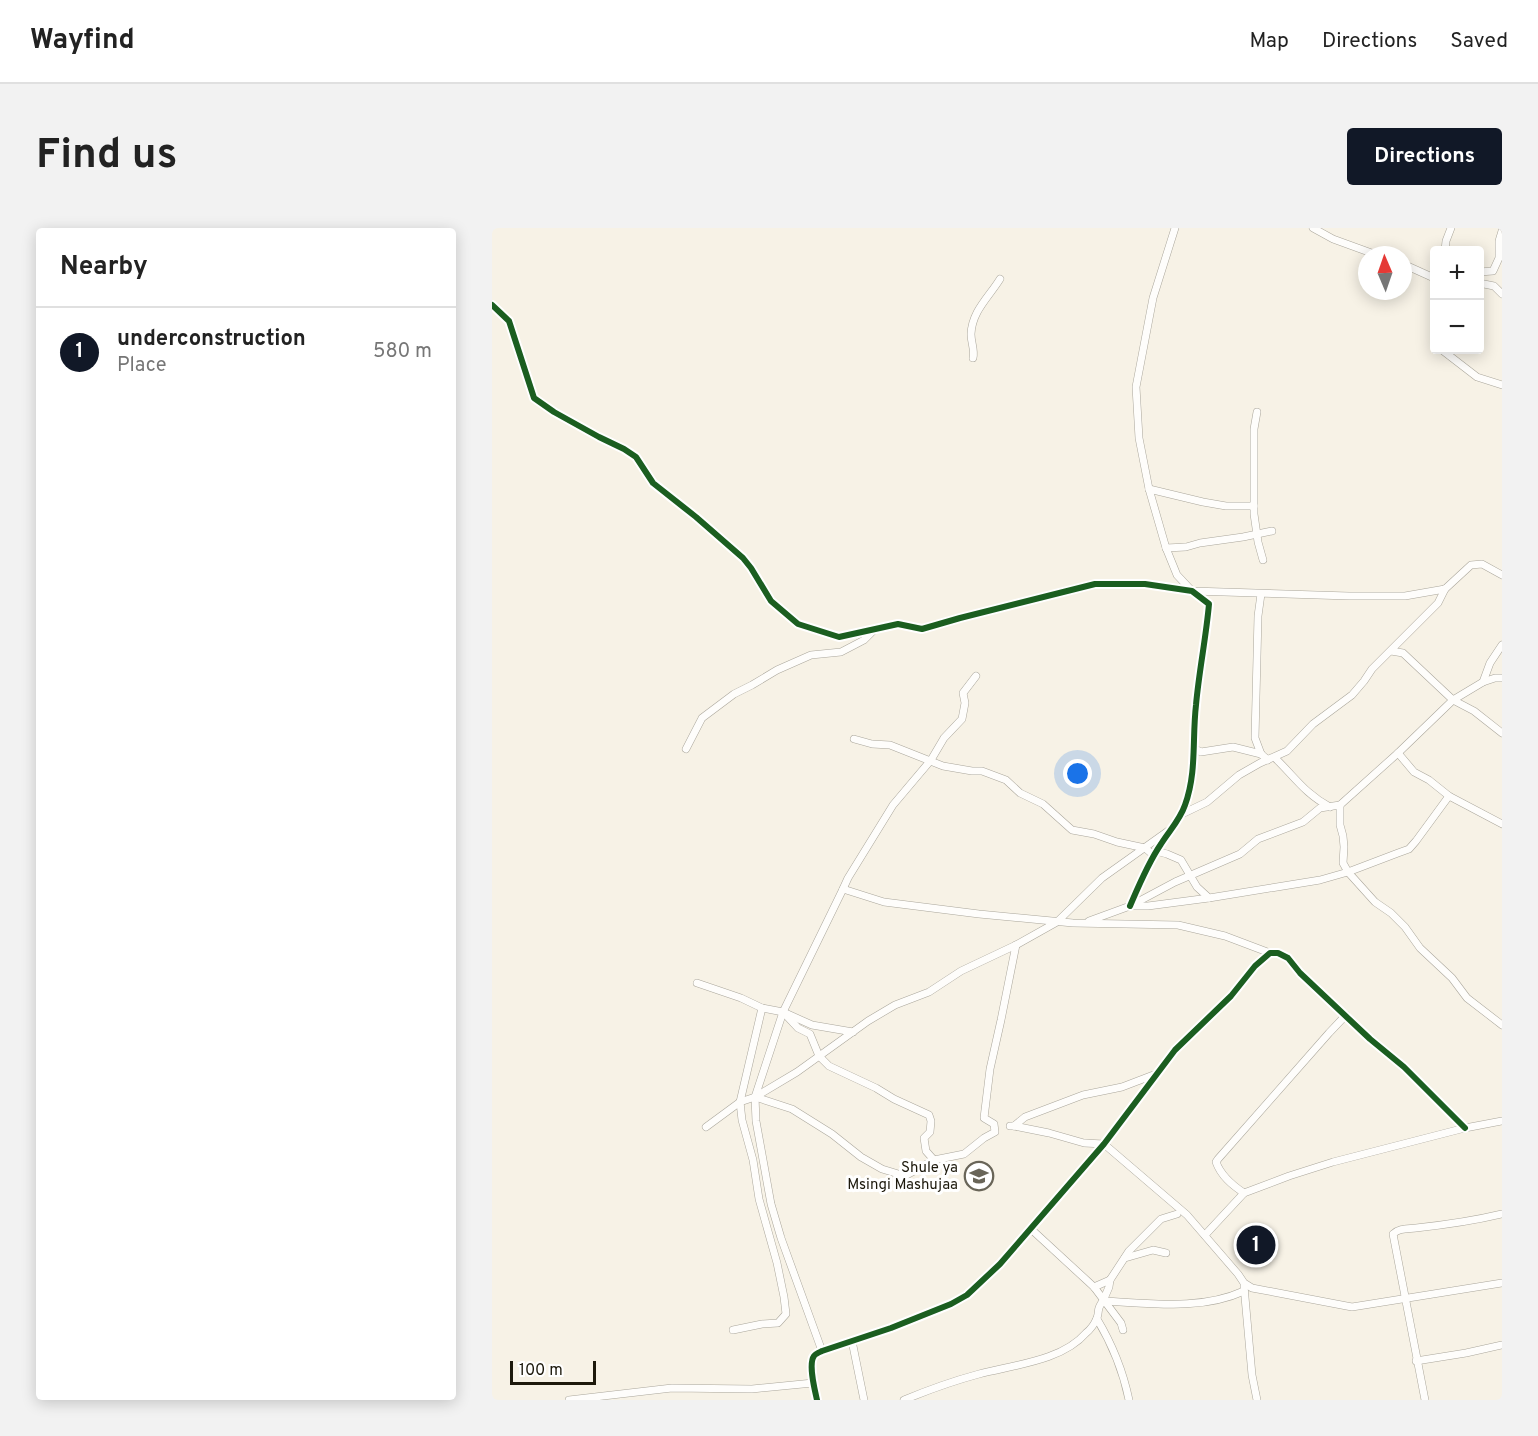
<!DOCTYPE html>
<html lang="en">
<head>
<meta charset="utf-8">
<style>
  body { margin:0; font-family:Overpass,sans-serif; background:#f2f2f2; color:#222 }
  .controls { position:absolute; right:18px; top:18px; display:grid; overflow:hidden; border-radius:6px; box-shadow:0 3px 15px #0003 }
  .controls button { width:54px; height:54px; display:grid; place-items:center; padding:0; border:0; border-bottom:2px solid #e0e0e0; background:#fff; color:#222; font:30px sans-serif }
  .compass { position:absolute; left:866px; top:18px; width:54px; height:54px; border-radius:50%; background:#fff; box-shadow:0 3px 15px #0003; rotate:358deg }
  .scale { position:absolute; left:18px; bottom:15px; width:86px; box-sizing:border-box; padding-left:6px; border:3px solid #1d190c; border-top:0; font-size:16px; line-height:21px; white-space:nowrap; color:#1d190c; -webkit-text-stroke:4px #fff; paint-order:stroke }
  .you { position:absolute; left:586px; top:546px; width:21px; height:21px; margin:-15px; border:4px solid #fff; border-radius:50%; background:#1a73e8; box-shadow:0 0 0 9px #1a73e833 }
  .badge { display:grid; place-items:center; width:39px; height:39px; border-radius:50%; background:#111827; color:#fff; font-size:20px; font-weight:700 }
  .pin { position:absolute; translate:-50% -50%; border:3px solid #fff; box-shadow:0 2px 6px #0006 }
  .list { margin:0; padding:0; list-style:none }
  h2 { display:flex; justify-content:space-between; align-items:center; height:78px; margin:0; padding:0 24px; font-size:26px }
  h2 small { font-size:20px; font-weight:400; color:#767676 }
  .list li { display:grid; grid-template-columns:39px 1fr auto; gap:18px; align-items:center; box-sizing:border-box; height:90px; padding:0 24px; border-top:2px solid #e0e0e0 }
  .list b { display:block; font-size:22px; white-space:nowrap }
  .list p { margin:0; font-size:20px; white-space:nowrap; color:#767676 }
  .list em { font-size:20px; font-style:normal; color:#767676 }
  .map { position:relative; flex:none; width:1010px; height:1172px; overflow:hidden; border-radius:6px }
  header { display:flex; align-items:center; gap:36px; box-sizing:border-box; height:84px; padding:0 30px; background:#fff; border-bottom:2px solid #e0e0e0 }
  header strong { font-size:28px }
  nav { display:flex; gap:33px; margin-inline-start:auto; font-size:21px }
  .intro { display:flex; align-items:center; justify-content:space-between; box-sizing:border-box; height:144px; padding:0 36px }
  h1 { margin:0; font-size:42px }
  .button { padding:15px 27px; border-radius:6px; background:#111827; color:#fff; font-size:21px; font-weight:700 }
  main { display:flex; gap:36px; padding:0 36px }
  aside { flex:1; background:#fff; border-radius:6px; box-shadow:0 3px 15px #0003 }
  .map>svg:first-child { display:block }
</style>
</head>
<body>
<header>
<strong>Wayfind</strong>
<nav><a>Map</a><a>Directions</a><a>Saved</a></nav>
</header>
<div class="intro"><h1>Find us</h1><a class="button">Directions</a></div>
<main>
<aside>
<h2>Nearby<small></small></h2>
<ul class="list">
<li><span class="badge">1</span><div><b>underconstruction</b><p>Place</p></div><em>580 m</em></li>
</ul>
</aside>
<div class="map">
<svg width="1010" height="1172" viewBox="0 0 1010 1172">
  <rect width="100%" height="100%" fill="#f7f2e6"/>
  <g fill="none" stroke-linecap="round" stroke-linejoin="round">
    <g stroke="#aaa69b" stroke-width="8">
      <g id="minor">
        <polyline points="683,0 661,70 644,159 647,210 657,261 674,320 685,347 700,363 857,368 913,368 953,361 979,337 990,336 1010,347"/>
        <polyline points="821,0 841,11 885,27"/>
        <polyline points="953,22 954,13 959,0"/>
        <polyline points="911,36 942,50"/>
        <polyline points="987,44 1001,43 1007,30 1007,13 1010,3"/>
        <polyline points="987,55 1002,58 1010,66"/>
        <path d="M0,77L17,93L42,170L62,184L107,209L132,221L144,229L161,255L204,289L251,330L259,340L279,373L306,396L347,409L406,396L430,401L468,390L603,356H653L700,363L717,376C714,410 707,443 704,477C700,511 705,544 693,577C688,592 677,603 669,616C656,635 647,657 638,678"/>
        <polyline points="942,107 942,112"/>
        <polyline points="950,122 985,149 1010,157"/>
        <path d="M481,130C483,122 479,115 479,106C480,83 497,69 508,51"/>
        <polyline points="765,184 762,201 762,286 766,314 771,332"/>
        <polyline points="657,261 711,274 734,278 762,278"/>
        <polyline points="674,320 694,319 708,315 751,309 780,303"/>
        <polyline points="769,366 766,388 763,510 769,526 776,532"/>
        <polyline points="899,423 911,425 961,472 982,483 1010,505"/>
        <polyline points="991,454 1003,450 1010,450"/>
        <polyline points="362,511 380,516 398,517 451,538 480,543 490,543 514,552 528,565 551,576 580,602 602,606 625,614 653,620 659,625 664,623 675,626 689,632 705,659 717,670 828,652 856,644 906,625 917,621 924,613 957,568"/>
        <polyline points="194,521 210,490 242,466 260,457 285,442 319,427 349,424 372,412 382,402"/>
        <polyline points="703,521 709,524 741,519 769,526"/>
        <polyline points="906,525 922,544 937,552 957,568 1010,596"/>
        <path d="M783,530C802,548 813,566 838,579"/>
        <polyline points="848,577 848,597 851,608 852,619 851,635 856,644 883,674 899,685 913,699 928,720 960,750 975,770 1010,797"/>
        <polyline points="690,586 715,574 747,547 768,535 795,523 821,496 860,467 872,453 880,441 946,375 953,361"/>
        <polyline points="351,661 356,650 401,577 439,532 452,510 470,491 473,475 471,465 484,448"/>
        <polyline points="641,678 656,678 717,670"/>
        <polyline points="597,693 638,678 683,654 748,626 766,611 811,594 828,580 848,577 906,525 961,472 991,454 998,435 1010,417"/>
        <polyline points="205,755 249,770 270,780 291,784 320,797 361,804"/>
        <polyline points="291,784 306,800 318,806 327,828 337,838 384,860 402,871 437,887 439,893 438,904 432,910 434,923 442,932"/>
        <polyline points="263,869 300,881 340,906 369,929 390,941 413,948 442,932 472,926 492,910 503,904 502,896 492,890 498,841 509,792 524,717"/>
        <polyline points="518,898 522,898 557,905 592,915 612,916 695,987 746,1046 752,1055 760,1060 860,1079 1010,1055"/>
        <polyline points="522,898 533,889 591,867 630,859 664,846"/>
        <polyline points="214,899 248,874 263,869 305,844 376,793 403,777 437,764 469,743 524,717 565,694 610,650 676,603"/>
        <path d="M752,965C740,957 729,948 724,934L726,931L837,805L854,787"/>
        <polyline points="539,1001 602,1059 629,1095 631,1102"/>
        <polyline points="713,1007 752,965 797,948 841,934 973,900 1010,893"/>
        <polyline points="633,1030 661,1022 674,1025"/>
        <polyline points="752,1058 760,1147 765,1172"/>
        <polyline points="602,1059 618,1052 637,1023 669,991 685,986"/>
        <polyline points="611,1073 617,1059 618,1052"/>
        <path d="M605,1091C620,1116 631,1143 637,1172"/>
        <polyline points="241,1102 270,1096 286,1095 294,1086 292,1069 285,1035 267,971 261,932 250,892 248,874 270,780"/>
        <polyline points="360,1113 372,1172"/>
        <polyline points="330,1123 289,1010 279,976 264,893 263,869 291,784 351,661 392,674 487,686 581,695 686,697 733,708 778,725"/>
        <polyline points="924,1133 974,1125 1010,1117"/>
        <polyline points="77,1172 180,1160 260,1161 321,1155"/>
        <path d="M325,1172C323,1163 316,1136 322,1128C323,1126 328,1124 330,1123L399,1100L459,1076L475,1067L508,1036L612,916L683,822L739,768L763,738L778,725H786L796,730L808,745L878,811L912,839L973,900"/>
        <path d="M412,1172C436,1162 461,1153 487,1146C521,1137 570,1133 594,1105C598,1102 603,1095 605,1090C608,1081 604,1082 611,1073C658,1075 708,1083 752,1063"/>
        <path d="M933,1172L901,1006C907,1000 915,1001 924,1000C953,997 981,993 1010,986"/>
      </g>
    </g>
    <use href="#minor" stroke="#fefdfb" stroke-width="7"/>
    <g stroke="#fff" stroke-width="10">
      <g id="cycleway">
        <path d="M0,77L17,93L42,170L62,184L107,209L132,221L144,229L161,255L204,289L251,330L259,340L279,373L306,396L347,409L406,396L430,401L468,390L603,356H653L700,363L717,376C714,410 707,443 704,477C700,511 705,544 693,577C688,592 677,603 669,616C656,635 647,657 638,678"/>
        <path d="M325,1172C323,1163 316,1136 322,1128C323,1126 328,1124 330,1123L399,1100L459,1076L475,1067L508,1036L612,916L683,822L739,768L763,738L778,725H786L796,730L808,745L878,811L912,839L973,900"/>
      </g>
    </g>
    <use href="#cycleway" stroke="#1b5e20" stroke-width="6"/>
  </g>
  <defs>
    <g id="school-ring" transform="scale(1.5)"><circle r="9.5" fill="#fff" stroke="#696558" stroke-width="1.5"/><path d="M0-5L7-2L0 1L-7-2ZM-4 1L0 2.5L4 1V4Q0 6-4 4Z" fill="#696558"/></g>
  </defs>
  <g fill-rule="evenodd">
    <use href="#school-ring" x="487" y="948"/>
  </g>
  <g text-anchor="middle" stroke-width="6" stroke-linejoin="round" paint-order="stroke">
    <g font-size="15" fill="#1d190c" stroke="#fff" text-anchor="end">
      <text x="466" y="944">Shule ya<tspan x="466" dy="17">Msingi Mashujaa</tspan></text>
    </g>
  </g>
</svg>
<div class="controls">
<button>+</button>
<button>−</button>
</div>
<svg class="compass" viewBox="-18 -18 36 36"><path d="M0-13l5 13h-10z" fill="#e53935"/><path d="M0 13l5-13h-10z" fill="#767676"/></svg>
<div class="scale">100 m</div>
<div class="you"></div>
<div class="pin badge" style="left:764px;top:1017px">1</div>
</div>
</main>
</body>
</html>
